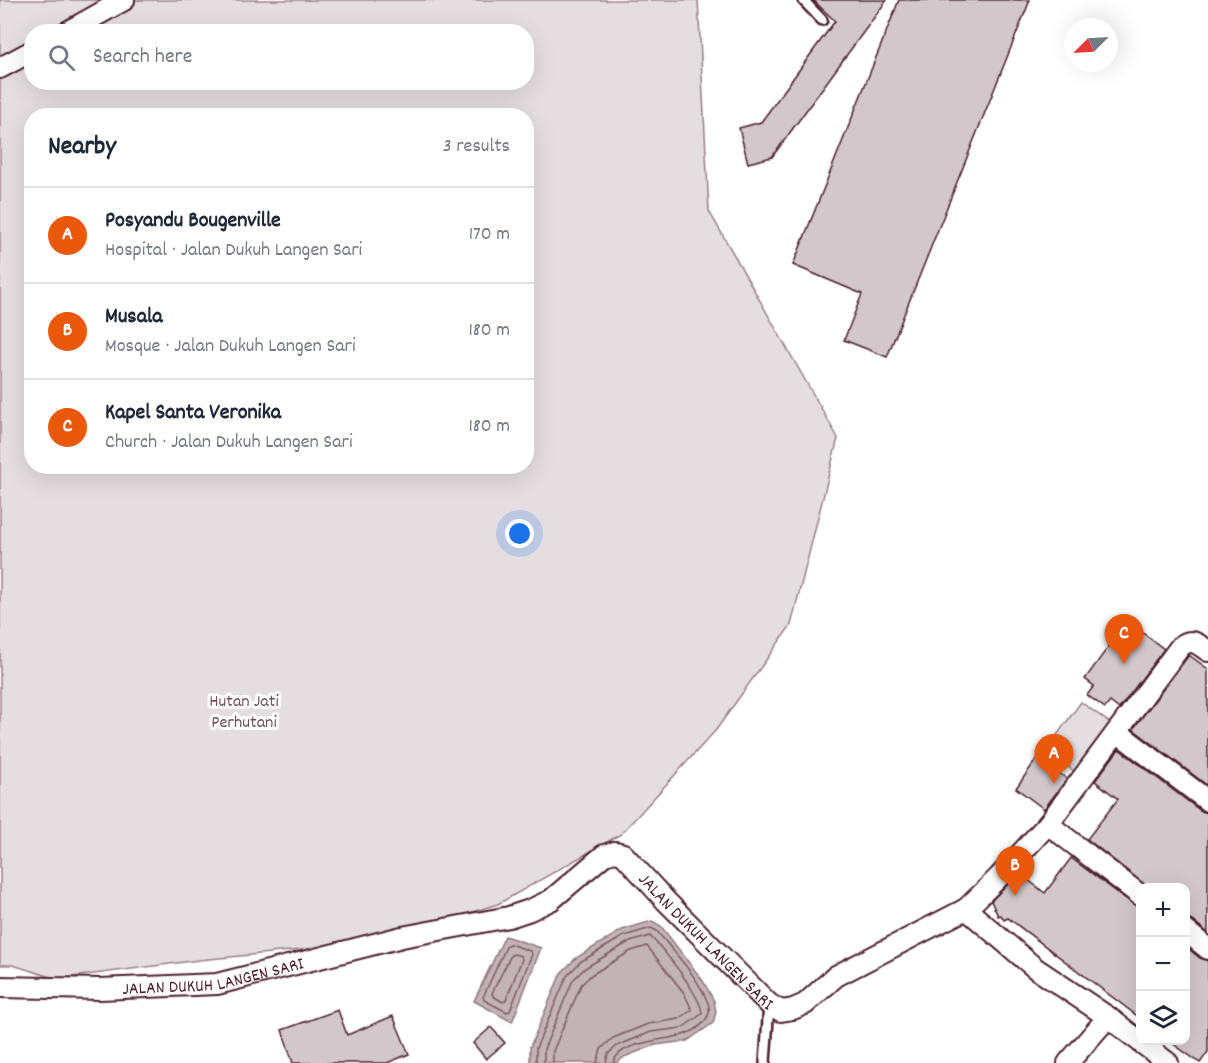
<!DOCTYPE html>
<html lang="en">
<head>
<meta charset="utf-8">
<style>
  body { margin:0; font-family:Dekko,sans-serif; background:#f6f6f7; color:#1f2937 }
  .controls { position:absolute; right:18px; bottom:18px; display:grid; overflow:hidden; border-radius:12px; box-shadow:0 6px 24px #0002 }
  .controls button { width:54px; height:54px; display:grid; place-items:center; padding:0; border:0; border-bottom:2px solid #e0e1e3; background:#fff; color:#1f2937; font:30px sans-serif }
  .compass { position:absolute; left:1064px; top:18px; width:54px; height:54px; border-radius:50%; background:#fff; box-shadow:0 6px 24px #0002; rotate:246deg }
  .you { position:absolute; left:520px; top:534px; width:21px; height:21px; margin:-15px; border:4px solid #fff; border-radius:50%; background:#1a73e8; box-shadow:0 0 0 9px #1a73e833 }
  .badge { display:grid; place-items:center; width:39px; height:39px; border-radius:50%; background:#ea580c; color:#fff; font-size:20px; font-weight:700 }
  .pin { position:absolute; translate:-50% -50px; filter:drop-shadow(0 2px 3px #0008) }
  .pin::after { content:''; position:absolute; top:32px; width:21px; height:18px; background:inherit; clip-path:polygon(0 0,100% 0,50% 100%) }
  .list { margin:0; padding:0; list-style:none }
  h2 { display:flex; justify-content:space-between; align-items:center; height:78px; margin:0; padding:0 24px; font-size:26px }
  h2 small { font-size:20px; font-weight:400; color:#747a83 }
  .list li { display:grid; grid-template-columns:39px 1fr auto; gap:18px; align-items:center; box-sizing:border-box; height:96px; padding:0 24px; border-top:2px solid #e0e1e3 }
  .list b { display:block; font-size:22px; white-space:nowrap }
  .list p { margin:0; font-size:20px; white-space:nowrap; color:#747a83 }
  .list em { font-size:20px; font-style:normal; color:#747a83 }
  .icon { flex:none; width:33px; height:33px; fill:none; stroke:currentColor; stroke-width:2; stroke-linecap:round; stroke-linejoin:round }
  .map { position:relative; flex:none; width:1208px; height:1063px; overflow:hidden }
  .search { position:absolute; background:#fff; box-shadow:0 6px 24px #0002; left:24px; top:24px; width:510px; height:66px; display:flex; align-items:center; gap:15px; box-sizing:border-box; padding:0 21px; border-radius:24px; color:#747a83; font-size:22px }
  .panel { position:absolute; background:#fff; box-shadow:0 6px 24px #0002; left:24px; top:108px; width:510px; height:366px; border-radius:24px }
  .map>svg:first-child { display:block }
</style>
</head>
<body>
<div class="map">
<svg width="1208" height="1063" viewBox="0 0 1208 1063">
  <rect width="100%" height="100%" fill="#fff"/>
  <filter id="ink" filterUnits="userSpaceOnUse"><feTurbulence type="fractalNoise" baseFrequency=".0167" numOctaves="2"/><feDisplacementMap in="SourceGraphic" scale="12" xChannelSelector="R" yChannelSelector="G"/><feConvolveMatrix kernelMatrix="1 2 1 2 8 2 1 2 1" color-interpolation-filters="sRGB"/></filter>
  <g filter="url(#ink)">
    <g fill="#e5dee0" stroke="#987e86" stroke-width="1.5" fill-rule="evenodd">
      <path d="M0,0H698L709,211L838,438L791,625L716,730L621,834L498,904L370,943L199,960L57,979L13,965H0ZM32,32H526V82H32ZM32,116H526V466H32Z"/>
      <polygon points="1081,702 1110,723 1075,772 1046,750"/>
    </g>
    <g fill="#c1b3b6" stroke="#91787e" stroke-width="1.5">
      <polygon points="652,921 661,926 703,981 714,1001 716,1012 713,1023 687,1041 655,1045 624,1057 617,1063 530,1063 530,1047 561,973 576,958 622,930"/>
      <polygon points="505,936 541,948 512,1022 474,1001"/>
    </g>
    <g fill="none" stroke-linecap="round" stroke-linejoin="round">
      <g stroke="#7a5a63" stroke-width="1.5">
        <polygon points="507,945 510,944 530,951 532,954 510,1011 507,1012 484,1000 483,997"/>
        <polygon points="514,954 521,956 522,959 506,1000 503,1002 493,996 492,993 511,955"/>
        <path d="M536,1063V1048L567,976L580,962L624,936L651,928L657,931C674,953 698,976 708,1003C714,1018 697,1031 683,1035C668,1040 616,1042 614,1063"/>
        <path d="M544,1063V1049L573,980L585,968L627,943L650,936C663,949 702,996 702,1014L682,1028L651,1032L617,1046L608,1054L606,1063"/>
        <polyline points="553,1063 553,1051 581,985 591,975 631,951 647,946 684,993 692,1010 679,1019 648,1024 613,1038 601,1049 597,1063"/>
      </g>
    </g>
    <g fill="#d2c7cb" stroke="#4a1f2b" stroke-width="1.5">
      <polygon points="813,0 887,0 772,157 748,163 739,128 761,122 835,21"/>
      <polygon points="899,0 1030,0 887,357 844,340 862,294 793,265"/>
      <polygon points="1127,621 1164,649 1119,709 1110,702 1105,708 1087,695 1094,686 1085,679"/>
      <polygon points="1189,655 1208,669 1208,786 1133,729"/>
      <polygon points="1119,749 1201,811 1208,813 1208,933 1193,921 1185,919 1185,888 1149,888 1087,839 1118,799 1095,781"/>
      <polygon points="1038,757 1067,779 1044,809 1016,788"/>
      <polygon points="1071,858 1133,904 1140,907 1140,1018 1008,918 1004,920 1001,915 998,916 991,901 1019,873 1045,893"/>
      <polygon points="1185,946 1200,958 1208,961 1208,1052 1200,1063 1169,1041 1185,1041"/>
      <polygon points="338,1010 347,1035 393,1016 409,1054 387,1063 293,1063 282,1030"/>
      <polygon points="491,1027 505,1043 486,1059 473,1043"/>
    </g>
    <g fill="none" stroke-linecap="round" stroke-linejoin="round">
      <g stroke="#4a1f2b" stroke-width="14">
        <g id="lane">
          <polyline points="803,0 822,20"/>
          <polyline points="765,1063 769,1004"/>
        </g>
      </g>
      <g stroke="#4a1f2b" stroke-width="24">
        <g id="street">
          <polyline points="67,32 124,0"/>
          <polyline points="0,68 32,51"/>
          <polyline points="1117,732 1208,801"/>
          <polyline points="1048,824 1140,895"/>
          <polyline points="966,909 1035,968 1108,1017 1168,1063"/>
          <polyline points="1186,931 1208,949"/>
          <path id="s1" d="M0,987L100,989L217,984L402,937L509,917L530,910L551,900L604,855L615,852L623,854L666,901L769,1004L781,1011L793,1009L805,1004L836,976L966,909L999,877L1048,824L1180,647C1191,637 1198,644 1208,651"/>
          <polyline points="1068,1063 1108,1017"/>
        </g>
      </g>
      <use href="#lane" stroke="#fff" stroke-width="9"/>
      <use href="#street" stroke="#fff" stroke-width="20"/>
    </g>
  </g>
  <g text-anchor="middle" stroke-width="6" stroke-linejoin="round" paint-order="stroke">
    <g font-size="18" fill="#714f58" stroke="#fff">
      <text x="244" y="706">Hutan Jati<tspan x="244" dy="21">Perhutani</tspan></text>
    </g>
    <g font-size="18" fill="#4a1f2b" stroke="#fff">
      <text dy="6" stroke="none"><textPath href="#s1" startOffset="772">JALAN DUKUH LANGEN SARI</textPath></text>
      <text dy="6" stroke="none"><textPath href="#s1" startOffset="214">JALAN DUKUH LANGEN SARI</textPath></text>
    </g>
  </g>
</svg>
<div class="controls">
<button>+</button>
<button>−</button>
<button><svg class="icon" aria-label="layers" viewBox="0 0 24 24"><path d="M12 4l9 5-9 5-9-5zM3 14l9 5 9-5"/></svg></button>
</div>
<svg class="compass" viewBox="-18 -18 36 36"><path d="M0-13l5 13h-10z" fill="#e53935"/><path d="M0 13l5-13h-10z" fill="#747a83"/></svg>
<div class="you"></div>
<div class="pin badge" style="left:1054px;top:784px">A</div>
<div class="pin badge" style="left:1015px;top:896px">B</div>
<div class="pin badge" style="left:1124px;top:664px">C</div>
<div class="search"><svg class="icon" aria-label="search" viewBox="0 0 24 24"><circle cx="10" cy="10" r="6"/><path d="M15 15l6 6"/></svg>Search here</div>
<section class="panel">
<h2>Nearby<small>3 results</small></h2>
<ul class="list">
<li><span class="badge">A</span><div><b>Posyandu Bougenville</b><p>Hospital · Jalan Dukuh Langen Sari</p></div><em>170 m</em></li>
<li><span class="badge">B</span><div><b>Musala</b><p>Mosque · Jalan Dukuh Langen Sari</p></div><em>180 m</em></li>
<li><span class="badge">C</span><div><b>Kapel Santa Veronika</b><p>Church · Jalan Dukuh Langen Sari</p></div><em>180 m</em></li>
</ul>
</section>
</div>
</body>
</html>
